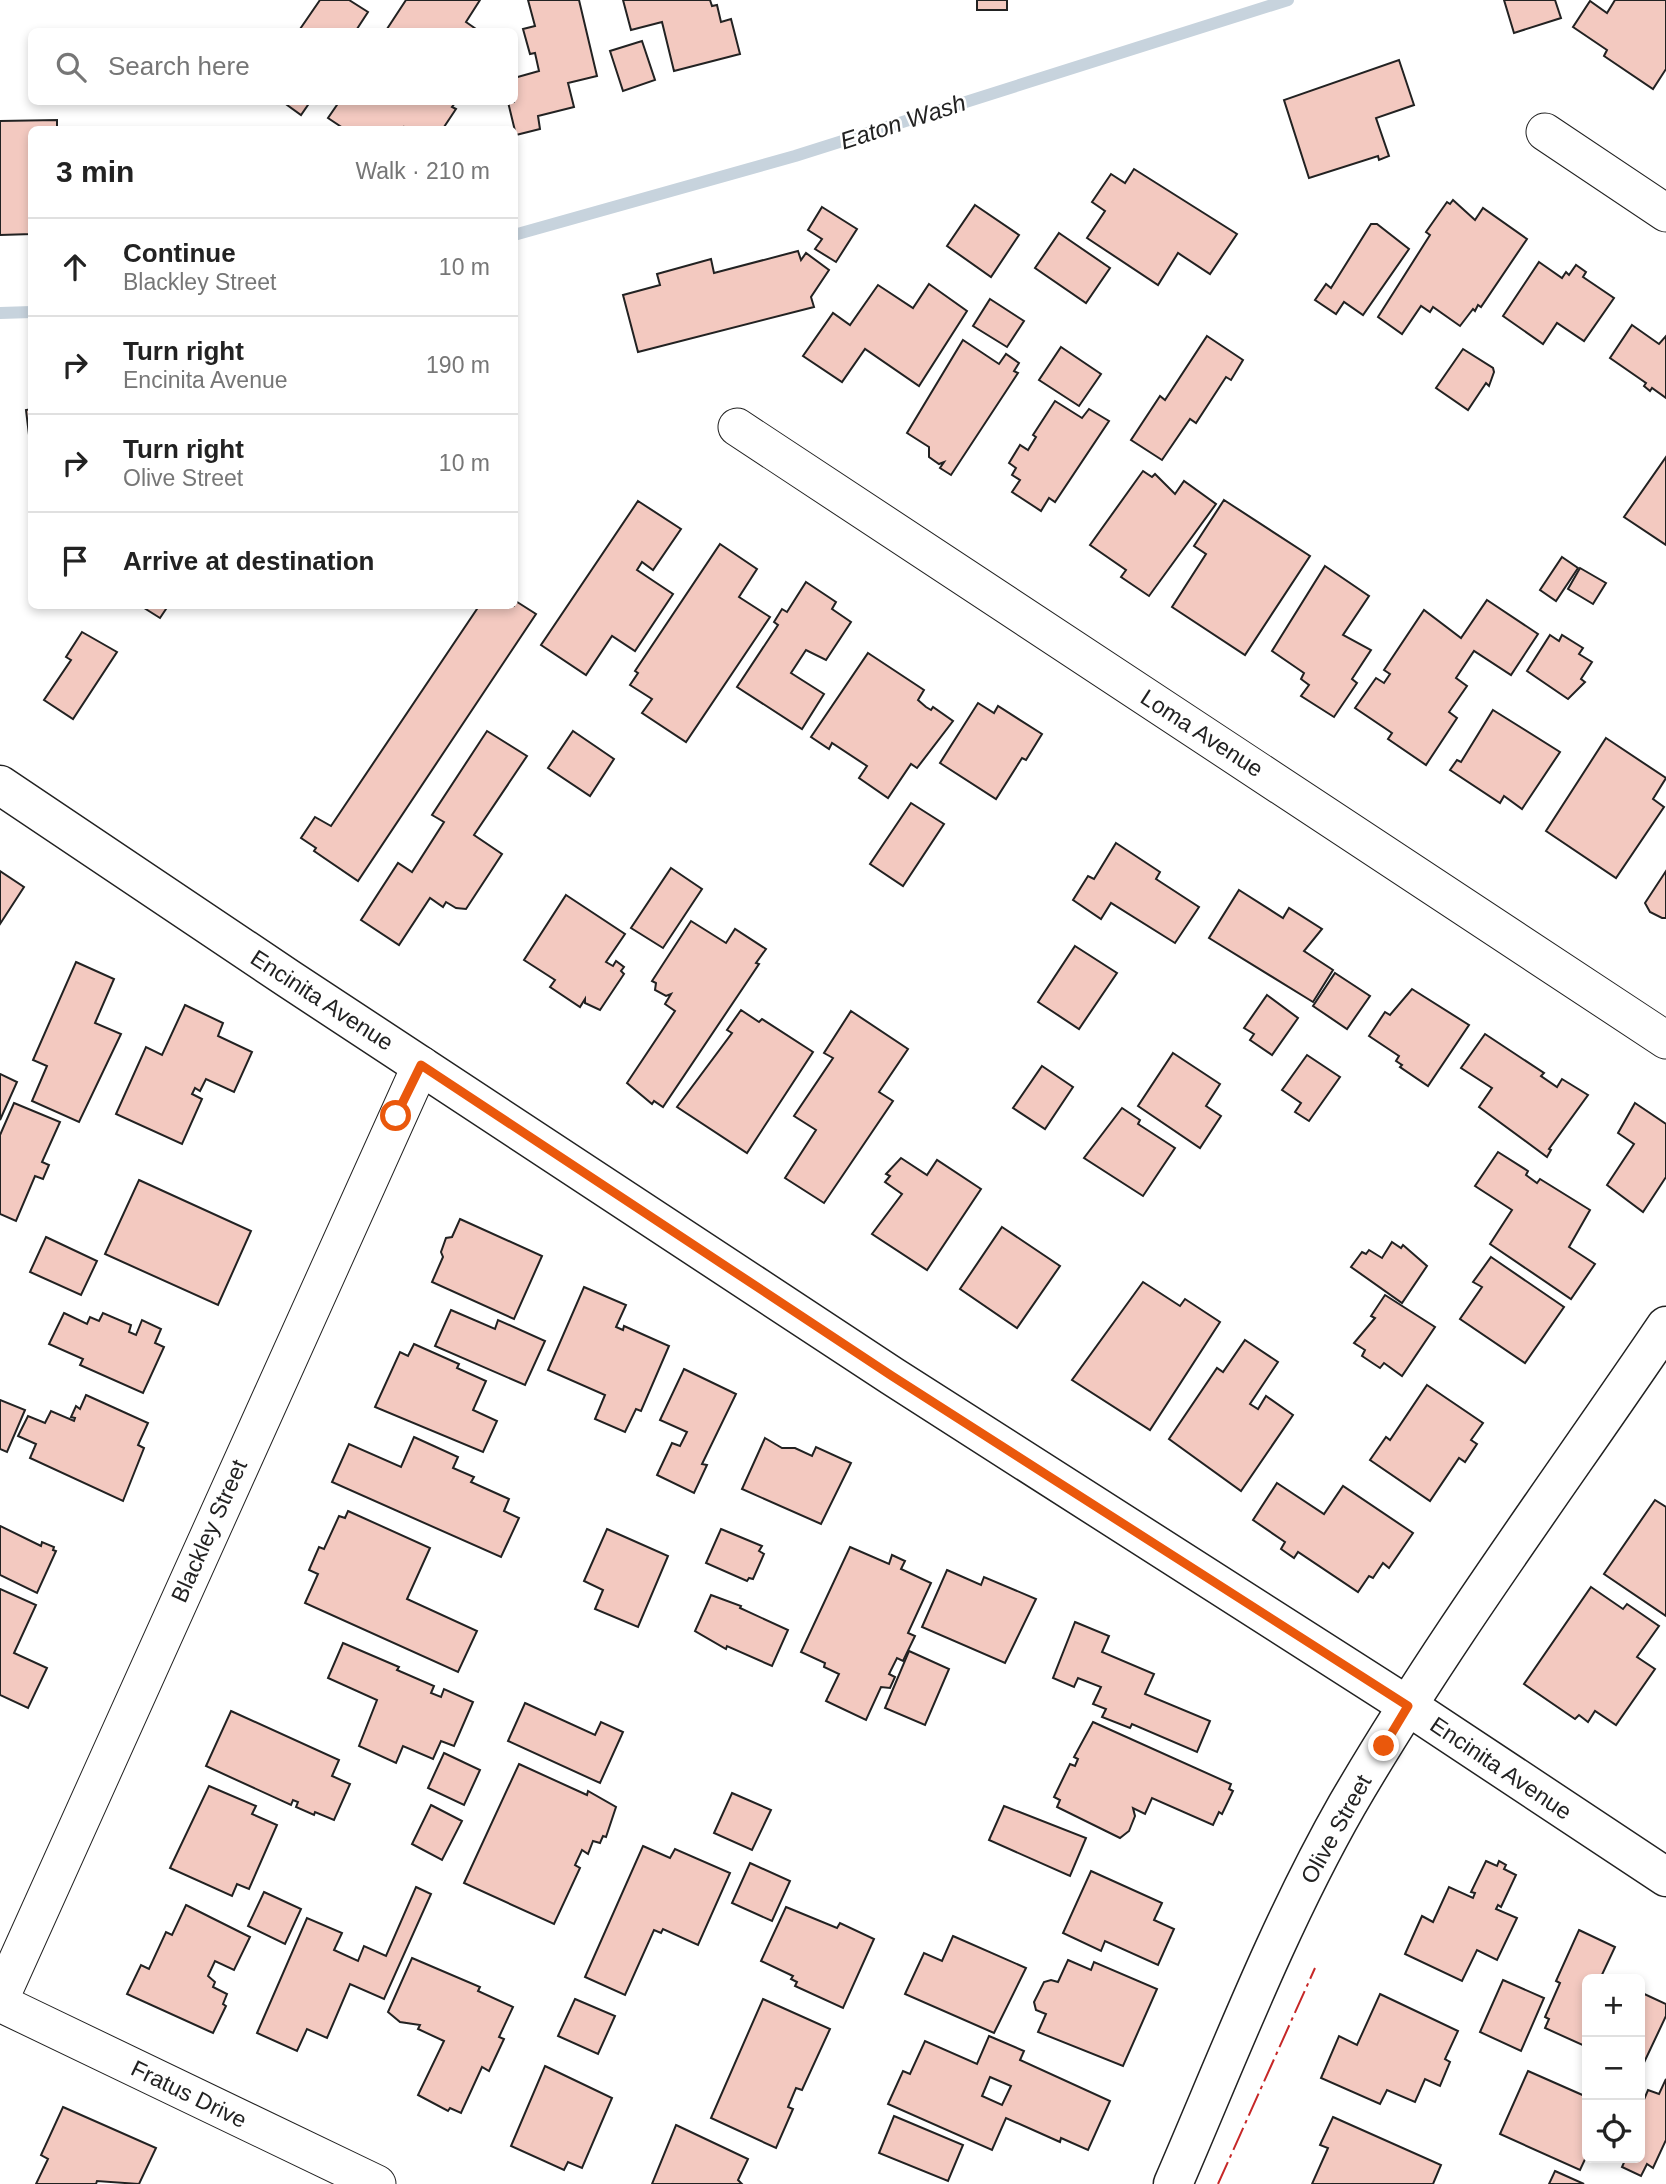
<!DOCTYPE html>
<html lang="en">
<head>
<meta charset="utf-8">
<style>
  body { margin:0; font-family:Arial,sans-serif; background:#f6f6f6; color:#222 }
  .controls { position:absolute; right:21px; bottom:21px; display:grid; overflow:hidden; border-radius:10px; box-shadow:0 4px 10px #0003 }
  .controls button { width:63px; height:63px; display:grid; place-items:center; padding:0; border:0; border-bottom:2px solid #e0e0e0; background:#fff; color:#222; font:35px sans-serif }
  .stop { position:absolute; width:21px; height:21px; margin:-16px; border:5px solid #ea580c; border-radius:50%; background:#fff }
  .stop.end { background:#ea580c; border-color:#fff; box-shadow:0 2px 7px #0008 }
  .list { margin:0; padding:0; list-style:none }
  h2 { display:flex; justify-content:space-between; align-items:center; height:91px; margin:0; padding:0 28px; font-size:30px }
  h2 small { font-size:23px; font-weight:400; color:#767676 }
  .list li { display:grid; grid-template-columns:46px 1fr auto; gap:21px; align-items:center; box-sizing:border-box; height:98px; padding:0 28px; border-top:2px solid #e0e0e0 }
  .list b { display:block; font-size:26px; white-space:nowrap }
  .list p { margin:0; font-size:23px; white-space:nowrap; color:#767676 }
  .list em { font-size:23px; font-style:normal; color:#767676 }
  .icon { flex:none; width:38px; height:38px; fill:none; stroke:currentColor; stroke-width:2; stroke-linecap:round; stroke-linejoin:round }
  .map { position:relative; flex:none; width:1666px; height:2184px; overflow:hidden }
  .search { position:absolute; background:#fff; box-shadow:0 4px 10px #0003; left:28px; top:28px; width:490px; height:77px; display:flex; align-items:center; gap:18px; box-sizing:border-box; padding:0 24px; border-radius:10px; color:#767676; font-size:26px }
  .panel { position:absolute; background:#fff; box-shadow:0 4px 10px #0003; left:28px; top:126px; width:490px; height:483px; border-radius:10px }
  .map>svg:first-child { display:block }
</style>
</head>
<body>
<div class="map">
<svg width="1666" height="2184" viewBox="0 0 1666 2184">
  <rect width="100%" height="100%" fill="#fff"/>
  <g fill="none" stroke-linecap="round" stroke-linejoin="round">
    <g stroke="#c7d3dd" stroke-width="12">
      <polyline points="514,235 795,156 1288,0"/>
      <polyline points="0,313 32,312"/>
    </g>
  </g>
  <g fill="#f3c9c0" stroke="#222" stroke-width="2" fill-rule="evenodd">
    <polygon points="320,0 349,0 368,12 355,32 298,32"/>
    <polygon points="406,0 480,0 466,22 476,29 474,32 385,32"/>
    <polygon points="528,0 579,0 597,76 568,83 574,107 538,116 540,129 516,135 508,102 514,102 514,78 539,71 535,53 530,54 523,29 535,26"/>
    <polygon points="623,0 710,0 712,6 717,5 721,22 731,19 740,54 674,71 662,22 631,30"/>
    <rect x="977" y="0" width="30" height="10"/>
    <polygon points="1504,0 1555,0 1561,18 1514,33"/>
    <polygon points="1615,0 1666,0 1666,69 1653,89 1604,56 1607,50 1573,27 1590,1 1607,13"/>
    <polygon points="642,41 655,80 623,91 610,51"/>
    <polygon points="1399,60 1414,105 1376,118 1389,156 1379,160 1378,156 1309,178 1284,100"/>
    <polygon points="283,102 310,102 301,115"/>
    <polygon points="339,102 456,102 452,107 456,109 442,130 408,130 404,127 402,130 346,130 328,118"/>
    <polygon points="57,120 57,130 32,130 32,234 0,235 0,121"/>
    <polygon points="1134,169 1237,234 1210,274 1178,253 1158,285 1087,238 1105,211 1092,202 1111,174 1125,183"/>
    <polygon points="1453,200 1475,220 1483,208 1527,239 1481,307 1478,305 1475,311 1473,309 1460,326 1433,307 1430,312 1421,306 1402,334 1378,317 1430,235 1426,232 1447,202 1450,204"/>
    <polygon points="975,205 1019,235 991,277 947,246"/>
    <polygon points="822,207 857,229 836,262 815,249 822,239 808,230"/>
    <polygon points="1371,224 1377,224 1409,249 1363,315 1344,302 1336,314 1315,300 1326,284 1331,288"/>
    <polygon points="1059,233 1110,268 1086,303 1035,268"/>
    <polygon points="798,251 801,260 806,253 829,270 811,297 814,307 638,352 623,295 660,285 657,274 711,259 714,273"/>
    <polygon points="1539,262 1562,278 1566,272 1569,275 1576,265 1586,272 1583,277 1614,298 1584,341 1557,323 1543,344 1503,316"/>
    <polygon points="929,284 967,311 919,386 865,349 842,382 803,356 833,313 850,325 878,285 913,308"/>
    <polygon points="990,299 1024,321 1007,347 973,326"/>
    <polygon points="1632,325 1659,344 1666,336 1666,398 1652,388 1650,391 1644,386 1646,383 1610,358"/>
    <polygon points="1207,336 1243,360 1231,380 1226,377 1196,423 1190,419 1162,460 1131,440 1160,396 1165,400"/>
    <polygon points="963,340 999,364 1006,354 1019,363 1014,371 1018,373 951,475 940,468 944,462 939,464 929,457 929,447 907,433"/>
    <polygon points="1061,347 1101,374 1079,406 1039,380"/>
    <polygon points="1463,349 1493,368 1494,372 1489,386 1486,383 1468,410 1436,388"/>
    <polygon points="1055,401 1082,418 1089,409 1109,421 1055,502 1049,498 1041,511 1012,492 1020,480 1012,475 1016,468 1009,463 1020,445 1028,450 1036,437 1033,435"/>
    <polygon points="32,409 32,460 26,410"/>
    <polygon points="1666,457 1666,545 1624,517"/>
    <polygon points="1143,471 1152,477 1155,474 1175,494 1184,481 1216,504 1149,596 1121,577 1126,570 1090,545"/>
    <polygon points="1224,500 1310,556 1245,655 1172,607 1206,554 1194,546"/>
    <polygon points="638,501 681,529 653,570 642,562 637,570 673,594 635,651 612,636 586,675 541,645"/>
    <polygon points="720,544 757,569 739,597 770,617 686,742 642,713 652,699 630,685 638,673 635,671"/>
    <polygon points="1562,557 1578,568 1556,601 1540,590"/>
    <polygon points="1325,566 1369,596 1343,635 1371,650 1352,679 1357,683 1334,717 1301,696 1309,685 1301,679 1304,673 1272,651"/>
    <polygon points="1580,568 1606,583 1593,604 1568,589"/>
    <polygon points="806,582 836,602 832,609 851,622 826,660 806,650 791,673 824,694 802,729 737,687 778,625 774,622 782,609 787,612"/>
    <polygon points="514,600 536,614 358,881 314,851 316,848 301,838 315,817 331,826 479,606 514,606"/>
    <polygon points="1487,600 1538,634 1511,675 1474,651 1456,678 1467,686 1449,712 1457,718 1426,765 1388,739 1392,733 1355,708 1376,678 1384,683 1390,674 1384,670 1424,610 1461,638"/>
    <polygon points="141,606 168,606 160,618"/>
    <polygon points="82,632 117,652 73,719 44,700 71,660 66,657"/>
    <polygon points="1550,635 1559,641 1562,635 1583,648 1579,654 1592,662 1581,679 1585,682 1568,699 1527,671"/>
    <polygon points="868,653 924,690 918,700 926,707 931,710 933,707 953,721 917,768 911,764 888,798 859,778 867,766 832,743 829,749 811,737"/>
    <polygon points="978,703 994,713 998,706 1042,734 1026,760 1022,758 996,799 940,763"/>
    <polygon points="1493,710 1560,752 1522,809 1504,796 1500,803 1450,770 1457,760 1461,762"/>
    <polygon points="487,731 527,756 474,835 502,854 466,909 456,908 446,902 443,907 430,898 399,945 361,920 398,863 412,872 444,822 432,815"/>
    <polygon points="573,731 614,759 590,796 548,768"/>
    <polygon points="1606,738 1666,778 1653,799 1664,807 1616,878 1546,831"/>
    <polygon points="911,803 944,824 903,886 870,864"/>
    <polygon points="1116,843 1160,872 1156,879 1199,907 1175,943 1111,903 1101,919 1073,900 1088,876 1094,879"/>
    <polygon points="671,868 702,889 663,948 631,928"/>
    <polygon points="0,871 24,887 0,924"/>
    <polygon points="1666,871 1666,918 1662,918 1650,912 1645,903"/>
    <polygon points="1239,890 1283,918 1289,908 1322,929 1304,951 1333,970 1313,1002 1209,938"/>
    <polygon points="566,895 625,934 606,962 613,966 616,961 624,967 621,971 624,974 600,1010 585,1003 585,999 580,1007 550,987 555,980 524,960"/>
    <polygon points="691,921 726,943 735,929 766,949 756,963 759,964 663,1107 654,1101 652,1104 627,1083 675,1011 665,1004 671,994 666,996 655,990 656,983 652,981"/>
    <polygon points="1075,946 1117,973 1079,1029 1038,1002"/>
    <polygon points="76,962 114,979 95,1023 121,1034 79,1122 32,1101 47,1066 33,1060"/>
    <polygon points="1335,973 1370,996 1347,1029 1313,1006"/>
    <polygon points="1412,989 1469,1025 1428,1086 1400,1067 1402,1065 1396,1061 1399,1056 1369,1036 1385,1012 1390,1015"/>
    <polygon points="1267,995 1298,1018 1272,1055 1250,1040 1254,1034 1244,1028"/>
    <polygon points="185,1005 223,1023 218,1036 252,1052 234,1092 206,1079 200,1091 195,1088 192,1094 202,1099 182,1144 116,1114 146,1047 162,1055"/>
    <polygon points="741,1010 759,1022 762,1019 813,1052 747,1153 677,1107 732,1033 727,1030"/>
    <polygon points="851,1011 908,1049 879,1092 893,1101 824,1203 785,1178 816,1130 794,1116 833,1058 824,1053"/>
    <polygon points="1485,1034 1544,1073 1541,1076 1557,1087 1562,1079 1588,1095 1549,1149 1551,1150 1547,1157 1479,1107 1492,1088 1461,1068"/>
    <polygon points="1173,1053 1220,1084 1206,1106 1221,1116 1200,1148 1138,1106"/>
    <polygon points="1307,1055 1340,1077 1309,1121 1295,1112 1301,1103 1282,1090"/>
    <polygon points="1042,1066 1073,1087 1045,1129 1013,1108"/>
    <polygon points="0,1074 17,1082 0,1120"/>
    <polygon points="14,1103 60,1122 42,1162 49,1165 43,1179 35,1176 16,1221 0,1214 0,1135"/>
    <polygon points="1635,1103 1666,1124 1666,1177 1643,1212 1607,1185 1634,1144 1618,1133"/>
    <polygon points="1122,1108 1140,1120 1138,1124 1175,1148 1143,1196 1084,1158"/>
    <polygon points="1498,1152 1528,1171 1526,1175 1537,1183 1540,1179 1590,1210 1569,1247 1595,1264 1571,1299 1490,1244 1512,1210 1475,1186"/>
    <polygon points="901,1158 927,1175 937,1160 981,1189 927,1270 872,1234 902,1194 885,1182 890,1176 886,1174"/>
    <polygon points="139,1180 251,1231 218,1305 105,1254"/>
    <polygon points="460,1219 542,1256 514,1319 432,1282 443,1257 441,1252 446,1238 452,1237"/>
    <polygon points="1002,1227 1060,1266 1017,1328 960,1289"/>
    <polygon points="46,1237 97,1261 81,1295 30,1272"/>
    <polygon points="1392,1242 1401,1248 1403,1245 1427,1266 1402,1303 1351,1267 1362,1252 1366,1254 1369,1250 1382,1258"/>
    <polygon points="1491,1257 1564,1307 1525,1363 1460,1319 1482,1287 1473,1282"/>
    <polygon points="1143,1282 1180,1306 1185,1299 1220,1322 1150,1430 1072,1380"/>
    <polygon points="584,1287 626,1305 616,1327 623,1330 624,1326 669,1346 641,1411 636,1409 625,1432 595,1419 605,1395 548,1370"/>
    <polygon points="1385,1295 1435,1327 1402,1376 1384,1363 1380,1368 1362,1356 1365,1350 1354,1343 1375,1318 1371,1316"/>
    <polygon points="451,1310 495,1329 498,1320 545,1341 525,1385 435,1346"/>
    <polygon points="64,1313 87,1324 90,1317 99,1321 103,1313 131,1325 129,1332 136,1335 142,1320 161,1329 155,1343 164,1347 143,1393 80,1365 83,1359 49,1344"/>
    <polygon points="1245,1340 1278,1362 1250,1404 1258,1409 1266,1396 1293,1415 1241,1491 1169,1439 1217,1368 1223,1372"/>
    <polygon points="414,1344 459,1364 457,1368 486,1381 473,1410 497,1421 483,1452 375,1407 400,1352 408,1356"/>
    <polygon points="684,1369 736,1394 702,1464 707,1465 694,1493 657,1475 672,1443 680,1446 687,1432 660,1420"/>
    <polygon points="1427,1385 1483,1423 1471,1440 1477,1444 1465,1462 1459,1458 1430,1501 1370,1460 1386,1437 1390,1440"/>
    <polygon points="86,1395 148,1423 138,1445 144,1448 123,1501 30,1458 36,1444 18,1436 28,1416 45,1423 51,1411 74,1421 75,1418 71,1417 76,1406 80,1409"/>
    <polygon points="0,1400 25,1410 7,1452 0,1449"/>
    <polygon points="414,1437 458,1457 453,1468 474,1477 471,1482 509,1499 504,1511 519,1518 501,1557 332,1482 349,1444 401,1467"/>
    <polygon points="765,1438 782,1448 795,1448 812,1456 816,1447 851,1463 821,1524 742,1489"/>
    <polygon points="1277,1483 1324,1514 1343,1486 1413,1533 1389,1568 1383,1563 1373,1578 1369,1576 1358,1592 1298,1552 1294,1558 1281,1549 1285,1542 1253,1520"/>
    <polygon points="1655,1500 1666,1507 1666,1616 1604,1574"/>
    <polygon points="348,1511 430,1548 407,1599 477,1631 458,1672 305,1603 318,1574 309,1570 319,1547 324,1549 339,1516 345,1518"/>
    <polygon points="0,1526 41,1546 42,1542 54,1547 53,1550 56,1551 37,1593 0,1575"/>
    <polygon points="607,1529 668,1556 638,1627 595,1609 603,1590 584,1581"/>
    <polygon points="721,1529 762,1546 759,1551 764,1554 753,1579 749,1578 747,1581 706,1563"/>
    <polygon points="850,1547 889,1564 892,1555 905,1561 901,1569 931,1583 908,1633 915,1636 903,1661 897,1658 889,1674 895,1677 890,1688 881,1687 866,1720 826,1701 839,1674 824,1667 825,1663 801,1652"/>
    <polygon points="947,1570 981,1585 984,1577 1036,1599 1005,1663 922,1627"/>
    <polygon points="1591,1587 1623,1609 1627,1604 1659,1626 1637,1657 1655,1669 1616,1725 1595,1711 1588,1722 1579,1715 1575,1719 1524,1684"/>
    <polygon points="0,1589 36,1605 14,1653 47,1668 28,1708 0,1695"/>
    <polygon points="711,1595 741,1606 740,1608 788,1630 772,1666 727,1646 726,1649 695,1631"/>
    <polygon points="1075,1622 1109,1636 1102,1652 1154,1674 1145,1694 1210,1721 1197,1752 1132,1724 1130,1728 1102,1717 1106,1709 1093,1704 1101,1687 1078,1678 1074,1687 1053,1678"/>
    <polygon points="343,1643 399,1667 397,1670 434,1686 431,1693 441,1697 444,1689 473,1702 454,1746 441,1741 433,1759 403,1746 396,1763 359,1746 377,1700 328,1678"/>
    <polygon points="909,1651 949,1669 925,1725 885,1708"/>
    <polygon points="525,1703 595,1735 601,1722 623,1732 600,1783 508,1741"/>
    <polygon points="231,1711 339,1760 332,1776 350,1784 334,1820 315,1812 314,1815 296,1807 298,1802 293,1800 291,1805 206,1766"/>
    <polygon points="1093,1722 1231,1784 1229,1789 1233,1791 1222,1814 1219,1812 1213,1825 1152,1798 1145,1814 1133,1808 1135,1816 1129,1831 1120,1838 1057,1807 1060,1800 1054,1797 1070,1764 1075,1766 1078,1759 1074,1757"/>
    <polygon points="444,1753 480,1770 464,1805 428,1788"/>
    <polygon points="519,1764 587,1795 588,1791 616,1807 606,1837 603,1836 600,1843 593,1841 588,1854 582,1850 575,1865 580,1868 554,1924 464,1883"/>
    <polygon points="209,1786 256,1806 252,1814 277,1825 249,1889 237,1884 232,1896 170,1868"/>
    <polygon points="732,1793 771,1810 752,1850 714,1833"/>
    <polygon points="431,1805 462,1821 442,1860 412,1844"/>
    <polygon points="1004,1806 1086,1838 1070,1876 989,1840"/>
    <polygon points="643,1846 670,1858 675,1849 730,1873 698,1945 663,1929 661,1933 654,1930 625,1995 585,1977"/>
    <polygon points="1486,1861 1497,1866 1499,1861 1506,1865 1504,1869 1516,1875 1501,1907 1498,1905 1496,1909 1517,1918 1497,1960 1477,1950 1462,1981 1405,1954 1422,1916 1433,1922 1449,1887 1473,1898 1475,1893 1471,1892"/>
    <polygon points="750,1863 790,1881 772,1921 732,1903"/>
    <polygon points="1091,1871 1162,1903 1154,1920 1174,1929 1158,1965 1105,1941 1101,1951 1063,1933"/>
    <polygon points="416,1887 431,1894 384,1999 350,1984 327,2038 307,2029 297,2051 257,2033 307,1918 342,1933 334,1950 358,1961 364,1946 386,1956"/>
    <polygon points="264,1892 301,1909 285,1944 248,1926"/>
    <polygon points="186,1905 250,1937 234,1970 215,1961 208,1976 215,1982 213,1987 227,1994 223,2004 226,2006 213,2033 127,1994 141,1965 149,1969 166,1932 172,1935"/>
    <polygon points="786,1907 837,1928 840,1923 874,1939 843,2008 795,1986 797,1982 791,1979 793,1976 761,1961"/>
    <polygon points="1579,1930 1615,1947 1600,1979 1587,1979 1587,2047 1545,2028 1549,2019 1545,2017 1560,1983 1556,1981"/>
    <polygon points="953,1936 1026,1968 994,2033 905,1994 924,1953 942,1961"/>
    <polygon points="412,1958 480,1987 478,1991 513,2007 499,2037 504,2039 489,2071 482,2067 461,2113 450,2108 448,2111 418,2095 444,2041 418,2029 420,2025 400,2022 388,2012"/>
    <polygon points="1068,1960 1091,1970 1094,1962 1157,1989 1123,2066 1038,2032 1046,2014 1036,2010 1034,2002 1044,1982 1051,1980 1058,1982"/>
    <polygon points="1503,1980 1544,1998 1521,2051 1480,2032"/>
    <polygon points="1640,1992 1666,2004 1666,2016 1640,2071"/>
    <polygon points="1380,1994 1458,2031 1445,2059 1450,2062 1440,2086 1425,2079 1415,2102 1387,2090 1380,2104 1321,2078 1339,2036 1357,2045"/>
    <polygon points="575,1999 615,2016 598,2054 558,2036"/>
    <polygon points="763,1999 830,2029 802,2090 796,2088 788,2107 793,2109 776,2148 711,2118"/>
    <path d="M989,2036L1024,2051L1020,2060L1110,2101L1088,2150L1061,2138L1060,2142L1006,2118L992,2150L888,2104L903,2071L910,2074L925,2041L977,2064ZM990,2077L1011,2086L1002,2105L982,2096Z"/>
    <polygon points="545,2066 612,2098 582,2168 568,2162 564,2170 511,2146"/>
    <polygon points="1528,2071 1587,2097 1587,2155 1580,2170 1500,2134"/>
    <polygon points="1666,2079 1666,2140 1653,2168 1647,2164 1641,2176 1622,2167 1626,2158 1640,2158 1640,2109 1648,2090 1659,2094"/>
    <polygon points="63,2107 156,2148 139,2184 97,2181 96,2184 36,2184 48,2159 41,2155"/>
    <polygon points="894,2116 963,2145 948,2181 879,2153"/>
    <polygon points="1333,2117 1441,2165 1433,2184 1312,2184 1328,2148 1320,2145"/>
    <polygon points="676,2125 748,2159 738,2180 742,2184 652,2184"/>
    <polygon points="1555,2171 1584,2184 1549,2184"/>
  </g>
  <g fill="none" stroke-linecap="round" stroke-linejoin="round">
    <g stroke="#222" stroke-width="39">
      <g id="minor">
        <polyline points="1545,132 1666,213"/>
        <polyline points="737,427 1666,1040"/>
        <polyline points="0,1999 421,1065"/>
        <polyline points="0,2003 377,2184"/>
      </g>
    </g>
    <g stroke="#222" stroke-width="41">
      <g id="tertiary">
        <polyline points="0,785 289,979 892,1376 1408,1706 1666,1877"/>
        <path d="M1173,2184C1228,2057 1278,1926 1347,1805C1443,1640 1559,1484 1666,1326"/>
      </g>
    </g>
    <use href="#minor" stroke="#fff" stroke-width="37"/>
    <use href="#tertiary" stroke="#fff" stroke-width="38"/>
    <polyline stroke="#c62828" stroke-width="2" stroke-dasharray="24 5 3.5 5" stroke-linecap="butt" points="1218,2184 1315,1968"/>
  </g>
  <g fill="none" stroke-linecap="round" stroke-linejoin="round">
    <polyline stroke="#ea580c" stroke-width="9" points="396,1116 421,1065 892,1376 1408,1706 1384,1746"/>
  </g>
  <g text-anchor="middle" stroke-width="5" stroke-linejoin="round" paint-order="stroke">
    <g font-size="23" fill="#222" stroke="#fff">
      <text transform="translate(1202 733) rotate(33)" y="8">Loma Avenue</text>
      <text transform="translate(322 1000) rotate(33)" y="8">Encinita Avenue</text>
      <text transform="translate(209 1531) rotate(-66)" y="8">Blackley Street</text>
      <text transform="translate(1501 1768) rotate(34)" y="8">Encinita Avenue</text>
      <text transform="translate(1336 1829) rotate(-61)" y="8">Olive Street</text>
      <text transform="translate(189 2094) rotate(26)" y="8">Fratus Drive</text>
    </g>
    <g font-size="24" font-style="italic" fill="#222" stroke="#fff">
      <text transform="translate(903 122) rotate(-18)" y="8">Eaton Wash</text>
    </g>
  </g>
</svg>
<div class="controls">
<button>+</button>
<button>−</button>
<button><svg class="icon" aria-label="locate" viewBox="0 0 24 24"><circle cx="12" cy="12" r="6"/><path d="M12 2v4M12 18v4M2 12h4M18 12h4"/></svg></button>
</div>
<div class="stop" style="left:396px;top:1116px"></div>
<div class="stop end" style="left:1384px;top:1746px"></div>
<div class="search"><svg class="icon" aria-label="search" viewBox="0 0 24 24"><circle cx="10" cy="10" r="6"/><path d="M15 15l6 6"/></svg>Search here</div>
<section class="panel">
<h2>3 min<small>Walk · 210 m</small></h2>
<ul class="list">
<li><svg class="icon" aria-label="ahead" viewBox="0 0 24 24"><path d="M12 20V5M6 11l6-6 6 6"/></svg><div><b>Continue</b><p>Blackley Street</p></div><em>10 m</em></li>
<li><svg class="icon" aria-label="right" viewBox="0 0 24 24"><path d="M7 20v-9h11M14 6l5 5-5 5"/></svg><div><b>Turn right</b><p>Encinita Avenue</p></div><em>190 m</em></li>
<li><svg class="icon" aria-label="right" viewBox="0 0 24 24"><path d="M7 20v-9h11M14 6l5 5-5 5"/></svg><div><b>Turn right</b><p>Olive Street</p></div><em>10 m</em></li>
<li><svg class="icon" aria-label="arrive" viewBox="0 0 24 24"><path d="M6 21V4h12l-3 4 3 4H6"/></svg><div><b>Arrive at destination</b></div></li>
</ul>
</section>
</div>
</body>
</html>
